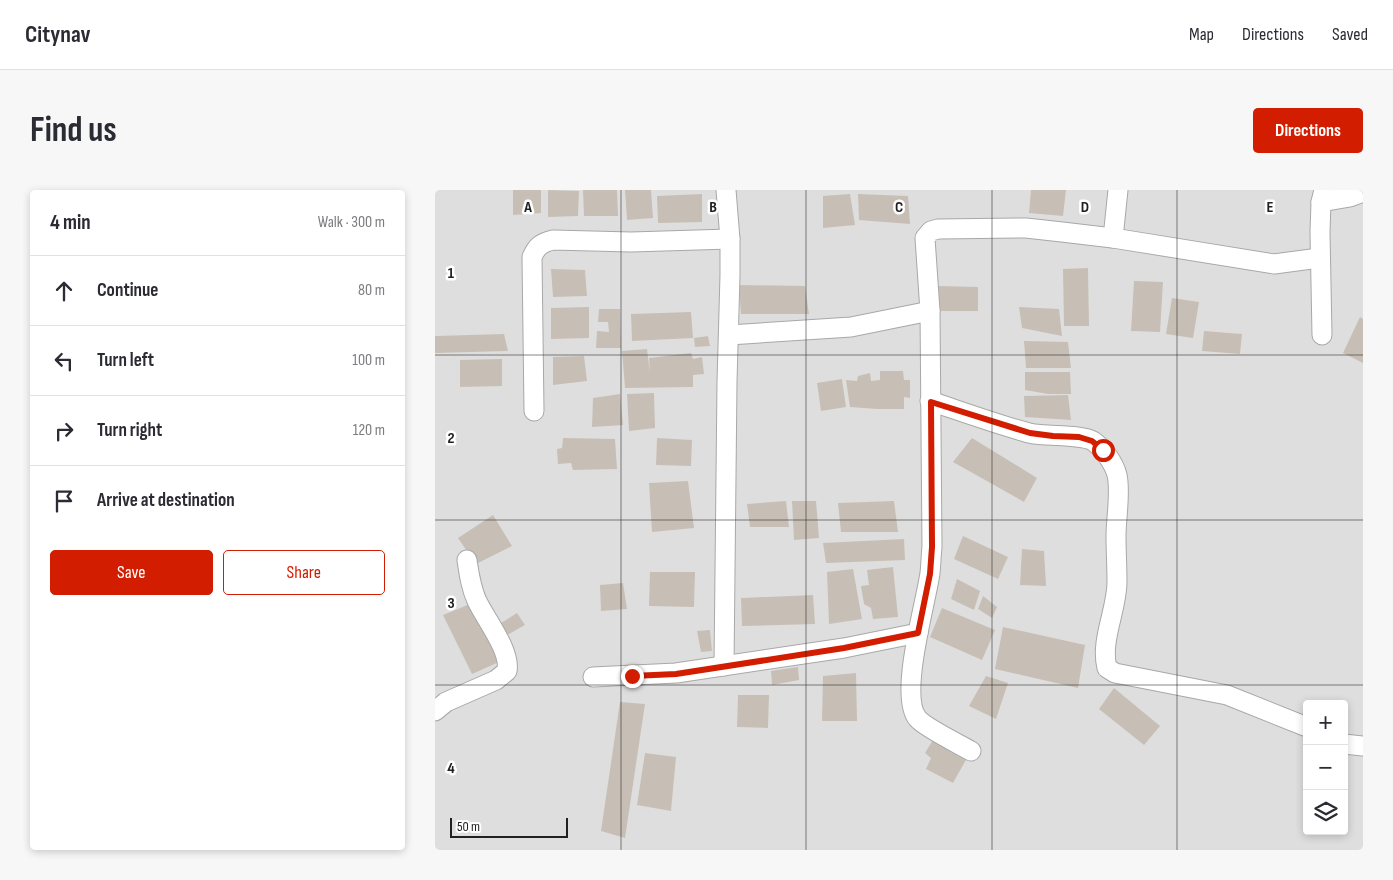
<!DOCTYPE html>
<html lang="en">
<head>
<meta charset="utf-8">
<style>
  body { margin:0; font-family:"Sofia Sans Condensed",sans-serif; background:#f7f7f7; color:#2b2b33 }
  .controls { position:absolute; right:15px; bottom:15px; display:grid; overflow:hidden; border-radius:5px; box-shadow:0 2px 8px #0003 }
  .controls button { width:45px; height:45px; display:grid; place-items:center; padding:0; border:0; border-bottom:1px solid #e1e1e2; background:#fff; color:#2b2b33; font:25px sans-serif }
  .scale { position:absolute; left:15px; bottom:12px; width:118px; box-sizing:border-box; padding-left:5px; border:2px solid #212121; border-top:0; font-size:14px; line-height:18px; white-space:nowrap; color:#212121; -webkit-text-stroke:4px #fff; paint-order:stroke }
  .stop { position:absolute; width:15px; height:15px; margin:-11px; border:4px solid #d21d00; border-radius:50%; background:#fff }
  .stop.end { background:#d21d00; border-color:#fff; box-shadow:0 1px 5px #0008 }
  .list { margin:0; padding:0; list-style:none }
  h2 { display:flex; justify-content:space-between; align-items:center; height:65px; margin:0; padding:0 20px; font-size:21px }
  h2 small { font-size:16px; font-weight:400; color:#7c7c81 }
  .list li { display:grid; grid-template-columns:32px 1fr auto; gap:15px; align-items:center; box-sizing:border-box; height:70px; padding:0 20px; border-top:1px solid #e1e1e2 }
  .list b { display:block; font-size:19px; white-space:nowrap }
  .list em { font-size:16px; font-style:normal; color:#7c7c81 }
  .actions { display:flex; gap:10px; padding:15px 20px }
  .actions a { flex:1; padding:11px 0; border:1px solid #d21d00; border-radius:5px; text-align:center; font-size:18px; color:#d21d00 }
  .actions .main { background:#d21d00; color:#fff }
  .icon { flex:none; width:28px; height:28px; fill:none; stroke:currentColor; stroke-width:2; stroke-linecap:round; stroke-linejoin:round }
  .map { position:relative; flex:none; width:928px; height:660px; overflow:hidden; border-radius:5px }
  header { display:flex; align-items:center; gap:30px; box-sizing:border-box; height:70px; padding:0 25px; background:#fff; border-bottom:1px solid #e1e1e2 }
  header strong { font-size:24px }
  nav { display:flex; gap:28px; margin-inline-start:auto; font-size:18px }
  .intro { display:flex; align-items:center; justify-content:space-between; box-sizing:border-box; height:120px; padding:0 30px }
  h1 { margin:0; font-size:35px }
  .button { padding:12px 22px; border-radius:5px; background:#d21d00; color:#fff; font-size:18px; font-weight:700 }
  main { display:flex; gap:30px; padding:0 30px }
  aside { flex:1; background:#fff; border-radius:5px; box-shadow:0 2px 8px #0003 }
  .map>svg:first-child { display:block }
</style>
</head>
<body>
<header>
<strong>Citynav</strong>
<nav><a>Map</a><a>Directions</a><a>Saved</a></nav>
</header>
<div class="intro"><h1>Find us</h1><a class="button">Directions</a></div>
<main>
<aside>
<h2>4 min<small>Walk · 300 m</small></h2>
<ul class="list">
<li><svg class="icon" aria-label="ahead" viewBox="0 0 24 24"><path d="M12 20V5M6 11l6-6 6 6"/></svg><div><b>Continue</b></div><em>80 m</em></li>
<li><svg class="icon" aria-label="left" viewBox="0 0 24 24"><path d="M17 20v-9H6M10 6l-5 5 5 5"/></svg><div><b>Turn left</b></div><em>100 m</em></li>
<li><svg class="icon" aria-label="right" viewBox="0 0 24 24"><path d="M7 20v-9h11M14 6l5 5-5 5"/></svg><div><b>Turn right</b></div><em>120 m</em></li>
<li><svg class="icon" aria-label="arrive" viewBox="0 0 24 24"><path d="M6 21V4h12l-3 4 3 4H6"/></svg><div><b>Arrive at destination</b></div></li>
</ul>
<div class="actions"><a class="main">Save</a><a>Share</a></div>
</aside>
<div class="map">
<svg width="928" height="660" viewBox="0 0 928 660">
  <rect width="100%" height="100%" fill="#f2f0e7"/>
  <path fill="#dfdede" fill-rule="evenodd" d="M0,0H928V660H0ZM872,514H909V641H872Z"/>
  <g fill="#c7bfb6">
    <polygon points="78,0 106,0 106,23 78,25"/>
    <polygon points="113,0 144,1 143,26 113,27"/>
    <polygon points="148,0 182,0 183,26 149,26"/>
    <polygon points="190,0 216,0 218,28 192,30"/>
    <polygon points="596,0 631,0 628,26 594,23"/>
    <polygon points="267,4 267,32 223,33 222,6"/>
    <polygon points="415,4 420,35 388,38 388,6"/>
    <polygon points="423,4 473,6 475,34 424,30"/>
    <polygon points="653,78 654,136 629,136 628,79"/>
    <polygon points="116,79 150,80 152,106 118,107"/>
    <polygon points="699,91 728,92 725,142 696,141"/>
    <polygon points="304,95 370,96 374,124 306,124"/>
    <polygon points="502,96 543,97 543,121 501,121"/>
    <polygon points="737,108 764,112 758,148 731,144"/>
    <polygon points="154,117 154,148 116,149 116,118"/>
    <polygon points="584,117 624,119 627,146 587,138"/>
    <polygon points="164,119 185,119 186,158 161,158 162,141 174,142 173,132 163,132"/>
    <polygon points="256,122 258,148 197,151 196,124"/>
    <polygon points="925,127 928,129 928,173 908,163"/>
    <polygon points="769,141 807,144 805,164 767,161"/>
    <polygon points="69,144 73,161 0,163 0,146"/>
    <polygon points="273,146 275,156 260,157 259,148"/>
    <polygon points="589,151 633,152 636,178 591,178"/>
    <polygon points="212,159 215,184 214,168 256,163 258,169 267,167 269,184 258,185 258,197 190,198 187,161"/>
    <polygon points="149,166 152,191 118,195 118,167"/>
    <polygon points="67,169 67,196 25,197 25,170"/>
    <polygon points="445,181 468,181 469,190 475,190 475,208 469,207 469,219 442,219 415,217 411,190 422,191 423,186 435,183 436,191 445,190"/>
    <polygon points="590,182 635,182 636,204 613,204 590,200"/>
    <polygon points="407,189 411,217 386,221 382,193"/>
    <polygon points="219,203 220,238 194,241 192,204"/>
    <polygon points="185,204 188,235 157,237 158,208"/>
    <polygon points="633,205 636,230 590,227 589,206"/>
    <polygon points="128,248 180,249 182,279 138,280 136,273 123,274 122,259 127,258"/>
    <polygon points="222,248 257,250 256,276 221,275"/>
    <polygon points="537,248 602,288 589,312 518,272"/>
    <polygon points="253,291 259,338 217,342 214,293"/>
    <polygon points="351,311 354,337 315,337 312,314"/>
    <polygon points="357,311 381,311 384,348 359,350"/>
    <polygon points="459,311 463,342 406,342 403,313"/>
    <polygon points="58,325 77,356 41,374 23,348"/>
    <polygon points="528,346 573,367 563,389 519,369"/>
    <polygon points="469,349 470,370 391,373 388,353"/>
    <polygon points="587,359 609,361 611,396 585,395"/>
    <polygon points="458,377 463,427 438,429 436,418 429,414 426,396 434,395 432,380"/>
    <polygon points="418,379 427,429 394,434 392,382"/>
    <polygon points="215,382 260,382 259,417 214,416"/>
    <polygon points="522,389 545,401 539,420 516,409"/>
    <polygon points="188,393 192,419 166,421 165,395"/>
    <polygon points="378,405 380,434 307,436 306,408"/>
    <polygon points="548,406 562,417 557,428 543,419"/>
    <polygon points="35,414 64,472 37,484 8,425"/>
    <polygon points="507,418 560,440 547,470 495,447"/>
    <polygon points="82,423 90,435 72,445 66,433"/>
    <polygon points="568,437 650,455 643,498 560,479"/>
    <polygon points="275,440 277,461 266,462 262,441"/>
    <polygon points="363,477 364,490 337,495 336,481"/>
    <polygon points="421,483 422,531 387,531 388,486"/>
    <polygon points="551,486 573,493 561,529 534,516"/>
    <polygon points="679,498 725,536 709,555 664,519"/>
    <polygon points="303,505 334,505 333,538 302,537"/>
    <polygon points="185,512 210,514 190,648 166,641"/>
    <polygon points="498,550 532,568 518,593 491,579 496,568 490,563"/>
    <polygon points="210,563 241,567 236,621 202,615"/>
  </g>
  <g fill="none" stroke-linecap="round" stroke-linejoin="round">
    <g stroke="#a8a8a8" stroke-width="21">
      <g id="minor">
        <polyline points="886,12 915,7 928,2"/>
        <polyline points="678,48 683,0"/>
        <polyline points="294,145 416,137 495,121"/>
        <polyline points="887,145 885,42 886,12 889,0"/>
        <path d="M495,211C528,222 561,234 594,243C611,247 645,244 658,251C668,258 679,273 682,285C686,302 681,328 681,346C681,361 682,376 682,392C682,420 665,450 672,478L680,483L792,505L872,537"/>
        <path d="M99,221L97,67C102,56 106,53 118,50L196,52L295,49"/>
        <polyline points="289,476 292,192 295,85 295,49 291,0"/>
        <polyline points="158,487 241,483 409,458 483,443"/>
        <path d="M0,521L11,512L61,490L72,481C76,461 51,430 42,411C36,398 34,384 32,370"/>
        <polyline points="909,554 928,556"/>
        <path d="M536,561C524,554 491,538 483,529C463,507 491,413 495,383C496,375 496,365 497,357L495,121L490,48L496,41L503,39L591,38L627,42L678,48L839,74L884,68"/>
      </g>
    </g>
    <use href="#minor" stroke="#fff" stroke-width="19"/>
  </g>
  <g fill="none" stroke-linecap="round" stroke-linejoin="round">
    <polyline stroke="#d21d00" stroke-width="6" points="197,486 241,484 409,458 483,443 495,384 497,357 496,212 595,243 618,246 644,247 657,251 668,260"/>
  </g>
  <path fill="none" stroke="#212121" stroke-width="1" stroke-opacity="0.55" d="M186,0V660M371,0V660M557,0V660M742,0V660M0,165H928M0,330H928M0,495H928"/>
  <g font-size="16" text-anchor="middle" font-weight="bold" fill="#212121" stroke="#fff" stroke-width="5" stroke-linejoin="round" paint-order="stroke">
    <text x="93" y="22">A</text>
    <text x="278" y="22">B</text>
    <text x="464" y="22">C</text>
    <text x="650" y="22">D</text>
    <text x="835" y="22">E</text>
    <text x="16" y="88">1</text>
    <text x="16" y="253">2</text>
    <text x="16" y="418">3</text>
    <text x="16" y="583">4</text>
  </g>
</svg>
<div class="controls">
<button>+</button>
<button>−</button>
<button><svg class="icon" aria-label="layers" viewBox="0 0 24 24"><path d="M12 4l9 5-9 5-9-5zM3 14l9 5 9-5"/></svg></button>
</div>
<div class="scale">50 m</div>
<div class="stop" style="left:668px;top:260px"></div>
<div class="stop end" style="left:197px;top:486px"></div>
</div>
</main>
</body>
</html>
